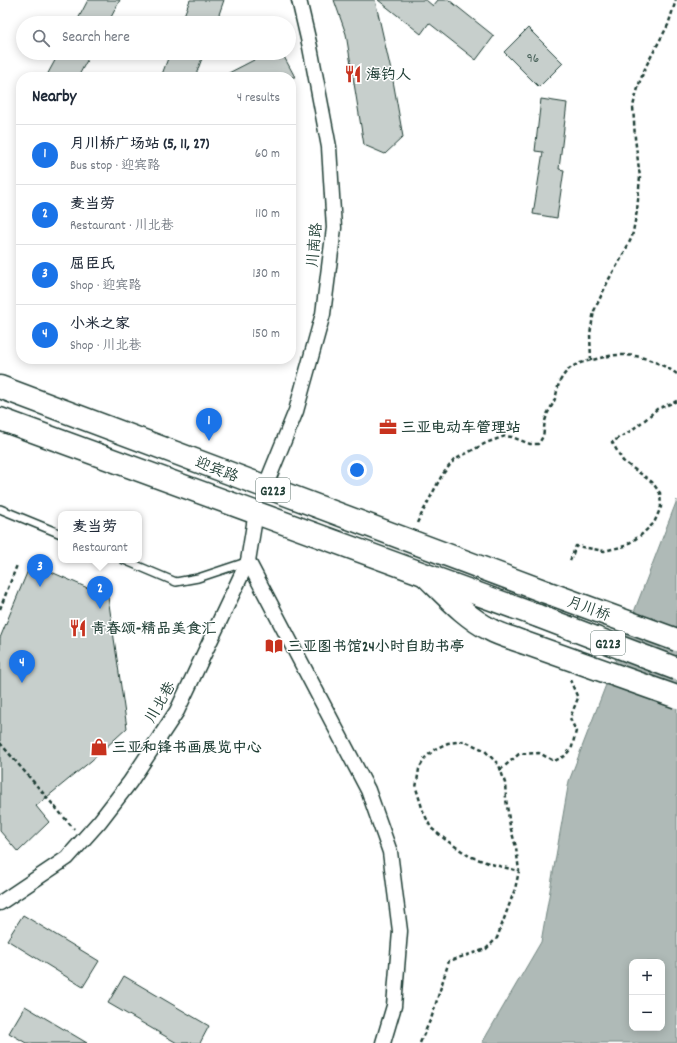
<!DOCTYPE html>
<html lang="en">
<head>
<meta charset="utf-8">
<style>
  body { margin:0; font-family:Dekko,"LXGW WenKai TC",sans-serif; background:#f6f6f7; color:#1f2937 }
  .controls { position:absolute; right:12px; bottom:12px; display:grid; overflow:hidden; border-radius:8px; box-shadow:0 2px 10px #0003 }
  .controls button { width:36px; height:36px; display:grid; place-items:center; padding:0; border:0; border-bottom:1px solid #e0e1e3; background:#fff; color:#1f2937; font:20px sans-serif }
  .you { position:absolute; left:357px; top:470px; width:14px; height:14px; margin:-10px; border:3px solid #fff; border-radius:50%; background:#1a73e8; box-shadow:0 0 0 6px #1a73e833 }
  .badge { display:grid; place-items:center; width:26px; height:26px; border-radius:50%; background:#1a73e8; color:#fff; font-size:13px; font-weight:700 }
  .pin { position:absolute; translate:-50% -33px; filter:drop-shadow(0 1px 2px #0008) }
  .pin::after { content:''; position:absolute; top:21px; width:14px; height:12px; background:inherit; clip-path:polygon(0 0,100% 0,50% 100%) }
  .popup { position:absolute; left:58px; top:511px; width:84px; height:52px; box-sizing:border-box; display:grid; place-content:center; border-radius:8px; background:#fff; filter:drop-shadow(0 1px 3px #0005); font-size:13px; white-space:nowrap; color:#747a83 }
  .popup b { font-size:15px; color:#1f2937 }
  .popup::after { content:''; position:absolute; left:50%; top:100%; margin-left:-8px; border:8px solid transparent; border-top-color:#fff }
  .list { margin:0; padding:0; list-style:none }
  h2 { display:flex; justify-content:space-between; align-items:center; height:52px; margin:0; padding:0 16px; font-size:17px }
  h2 small { font-size:13px; font-weight:400; color:#747a83 }
  .list li { display:grid; grid-template-columns:26px 1fr auto; gap:12px; align-items:center; box-sizing:border-box; height:60px; padding:0 16px; border-top:1px solid #e0e1e3 }
  .list b { display:block; font-size:15px; white-space:nowrap }
  .list p { margin:0; font-size:13px; white-space:nowrap; color:#747a83 }
  .list em { font-size:13px; font-style:normal; color:#747a83 }
  .icon { flex:none; width:22px; height:22px; fill:none; stroke:currentColor; stroke-width:2; stroke-linecap:round; stroke-linejoin:round }
  .map { position:relative; flex:none; width:677px; height:1043px; overflow:hidden }
  .search { position:absolute; background:#fff; box-shadow:0 2px 10px #0003; left:16px; top:16px; width:280px; height:44px; display:flex; align-items:center; gap:10px; box-sizing:border-box; padding:0 14px; border-radius:22px; color:#747a83; font-size:15px }
  .panel { position:absolute; background:#fff; box-shadow:0 2px 10px #0003; left:16px; top:72px; width:280px; height:292px; border-radius:16px }
  .map>svg:first-child { display:block }
</style>
</head>
<body>
<div class="map">
<svg width="677" height="1043" viewBox="0 0 677 1043">
  <rect width="100%" height="100%" fill="#fff"/>
  <filter id="ink" filterUnits="userSpaceOnUse"><feTurbulence type="fractalNoise" baseFrequency=".025" numOctaves="2"/><feDisplacementMap in="SourceGraphic" scale="8" xChannelSelector="R" yChannelSelector="G"/><feConvolveMatrix kernelMatrix="1 2 1 2 8 2 1 2 1" color-interpolation-filters="sRGB"/></filter>
  <g filter="url(#ink)">
    <path fill="#afbab7" stroke="#758883" fill-rule="evenodd" d="M677,500V1043H482L541,942L569,781ZM632,962H662V1028H632Z"/>
    <g fill="#c7cfcc" stroke="#1f3d34">
      <polygon points="88,0 120,0 108,23 76,23"/>
      <polygon points="190,0 224,0 216,23 181,23"/>
      <polygon points="334,0 375,0 392,75 403,137 385,154 364,145 346,34"/>
      <polygon points="378,0 426,0 433,6 438,0 449,0 494,36 476,60 429,23 421,34"/>
      <polygon points="528,28 563,63 539,87 504,52"/>
      <polygon points="59,53 91,53 78,77 46,77"/>
      <polygon points="170,53 204,53 195,77 161,77"/>
      <polygon points="250,53 282,53 295,77 221,77 254,60"/>
      <polygon points="541,99 567,103 559,169 564,170 557,218 533,214 543,152 535,151"/>
      <polygon points="31,563 108,597 127,728 91,761 36,806 49,822 18,852 0,831 0,638"/>
      <polygon points="23,915 99,961 83,987 7,940"/>
      <polygon points="124,976 209,1026 200,1043 177,1043 108,1003"/>
      <polygon points="25,1006 87,1043 26,1043 9,1033"/>
    </g>
    <g fill="none" stroke-linecap="round" stroke-linejoin="round">
      <g stroke="#1f3d34" stroke-width="10">
        <g id="lane">
          <polyline points="0,509 61,534"/>
          <polyline points="124,560 176,582 198,578 246,562"/>
        </g>
      </g>
      <g stroke="#1f3d34" stroke-width="17">
        <g id="street">
          <polyline points="265,487 296,411 323,314 334,228 329,147 310,47 299,0"/>
          <polyline points="248,561 368,790 390,852 400,931 394,1006 383,1043"/>
          <polyline points="0,903 67,858 100,821 130,782 177,711 248,561 256,512"/>
        </g>
      </g>
      <g stroke="#1f3d34" stroke-width="25">
        <path id="primary" d="M425,575C445,594 465,617 491,630C500,635 512,638 522,642"/>
      </g>
      <g stroke="#1f3d34" stroke-width="25">
        <g id="highway">
          <polyline points="0,387 546,592"/>
          <polyline points="0,419 538,616"/>
        </g>
      </g>
      <g stroke="#1f3d34" stroke-width="2.5" stroke-dasharray="4 3" stroke-linecap="butt">
        <polyline points="591,360 590,334 594,311 609,279 622,257 632,237 637,211 640,177 635,138 633,106 640,81 646,66 668,25 676,0"/>
        <path d="M417,523L442,475L454,460L486,443L505,436L512,437L530,444H538C547,433 542,429 546,418C547,412 552,407 554,401C557,395 557,387 560,381C569,365 576,364 592,360C601,358 610,355 619,355C640,354 661,363 677,374"/>
        <polyline points="570,561 576,546 604,551 625,546 641,535 654,523 661,507 660,493 652,482 623,461 612,442 629,432 646,419 657,409 677,401"/>
        <polyline points="0,609 17,565"/>
        <polyline points="0,743 74,829"/>
        <polyline points="500,770 519,754 539,753 554,761 565,756 572,747 576,731 570,718 578,698 570,680"/>
        <polyline points="420,1043 432,1016 449,961 486,949 497,938 515,889 519,871 516,847 510,826 506,799 505,783 499,765 484,750 464,741 448,743 435,749 425,758 419,769 416,788 423,811 431,828 446,840 469,856 491,864 519,871"/>
      </g>
      <use href="#lane" stroke="#fff" stroke-width="7"/>
      <use href="#street" stroke="#fff" stroke-width="14"/>
      <use href="#primary" stroke="#fff" stroke-width="22"/>
      <use href="#highway" stroke="#fff" stroke-width="22"/>
      <g stroke="#1f3d34" stroke-width="25" stroke-linecap="butt">
        <polyline id="primary-bridge" points="522,642 677,697"/>
      </g>
      <g stroke="#1f3d34" stroke-width="25" stroke-linecap="butt">
        <g id="highway-bridge">
          <polyline points="546,592 677,640"/>
          <polyline points="538,616 677,669"/>
        </g>
      </g>
      <use href="#primary-bridge" stroke="#fff" stroke-width="22"/>
      <use href="#highway-bridge" stroke="#fff" stroke-width="22"/>
    </g>
  </g>
  <defs>
    <g id="restaurant-bare" transform="scale(1.38)"><path d="M-5-6h1v4h1v-4h1v4h1v-4h1v5L-1.5 .5V6h-2V.5L-5-1ZM5-6V6H3V1.5H1.5Q1.5-4 5-6Z" fill="#c8321e" stroke="#fff" stroke-width="2.5" paint-order="stroke"/></g>
    <g id="office-bare" transform="scale(1.38)"><path d="M-6-3h4V-5.5h4V-3h4V5H-6ZM-1-4.5V-3h2v-1.5ZM-6 0V1H6V0Z" fill="#c8321e" stroke="#fff" stroke-width="2.5" paint-order="stroke"/></g>
    <g id="library-bare" transform="scale(1.38)"><path d="M-6-4Q-3-5.5-.7-3.5V5Q-3 3-6 4ZM6-4Q3-5.5 .7-3.5V5Q3 3 6 4Z" fill="#c8321e" stroke="#fff" stroke-width="2.5" paint-order="stroke"/></g>
    <g id="shop-bare" transform="scale(1.38)"><path d="M-5-2.5h2.3a2.7 3.5 0 0 1 5.4 0H5L5.5 6h-11ZM-1.5-2.5h3a1.5 2.3 0 0 0-3 0Z" fill="#c8321e" stroke="#fff" stroke-width="2.5" paint-order="stroke"/></g>
  </defs>
  <g fill-rule="evenodd">
    <use href="#restaurant-bare" x="353" y="74"/>
    <use href="#office-bare" x="388" y="427"/>
    <use href="#restaurant-bare" x="78" y="628"/>
    <use href="#library-bare" x="274" y="646"/>
    <use href="#shop-bare" x="99" y="747"/>
  </g>
  <g text-anchor="middle" stroke-width="3" stroke-linejoin="round" paint-order="stroke">
    <g font-size="13" fill="#49625a">
      <text x="533" y="62">96</text>
    </g>
    <g fill="#fff" stroke="#627771" stroke-width="1">
      <rect x="256" y="478" width="34" height="24" rx="3"/>
      <rect x="591" y="631" width="34" height="24" rx="3"/>
    </g>
    <g font-size="14" font-weight="bold" fill="#1f3d34">
      <text x="273" y="495">G223</text>
      <text x="608" y="648">G223</text>
    </g>
    <g font-size="15" font-weight="bold" fill="#1f3d34" stroke="#fff" text-anchor="start">
      <text x="366" y="79">海钓人</text>
      <text x="401" y="432">三亚电动车管理站</text>
      <text x="91" y="633">青春颂-精品美食汇</text>
      <text x="287" y="651">三亚图书馆24小时自助书亭</text>
      <text x="112" y="752">三亚和锋书画展览中心</text>
    </g>
    <g font-size="15" fill="#1f3d34" stroke="#fff">
      <text transform="translate(314 245) rotate(-85)" y="5">川南路</text>
      <text transform="translate(217 469) rotate(21)" y="5">迎宾路</text>
      <text transform="translate(589 608) rotate(20)" y="5">月川桥</text>
      <text transform="translate(160 702) rotate(-60)" y="5">川北巷</text>
    </g>
  </g>
</svg>
<div class="controls">
<button>+</button>
<button>−</button>
</div>
<div class="you"></div>
<div class="pin badge" style="left:209px;top:441px">1</div>
<div class="pin badge" style="left:100px;top:609px">2</div>
<div class="popup"><b>麦当劳</b>Restaurant</div>
<div class="pin badge" style="left:40px;top:587px">3</div>
<div class="pin badge" style="left:22px;top:683px">4</div>
<div class="search"><svg class="icon" aria-label="search" viewBox="0 0 24 24"><circle cx="10" cy="10" r="6"/><path d="M15 15l6 6"/></svg>Search here</div>
<section class="panel">
<h2>Nearby<small>4 results</small></h2>
<ul class="list">
<li><span class="badge">1</span><div><b>月川桥广场站 (5, 11, 27)</b><p>Bus stop · 迎宾路</p></div><em>60 m</em></li>
<li><span class="badge">2</span><div><b>麦当劳</b><p>Restaurant · 川北巷</p></div><em>110 m</em></li>
<li><span class="badge">3</span><div><b>屈臣氏</b><p>Shop · 迎宾路</p></div><em>130 m</em></li>
<li><span class="badge">4</span><div><b>小米之家</b><p>Shop · 川北巷</p></div><em>150 m</em></li>
</ul>
</section>
</div>
</body>
</html>
